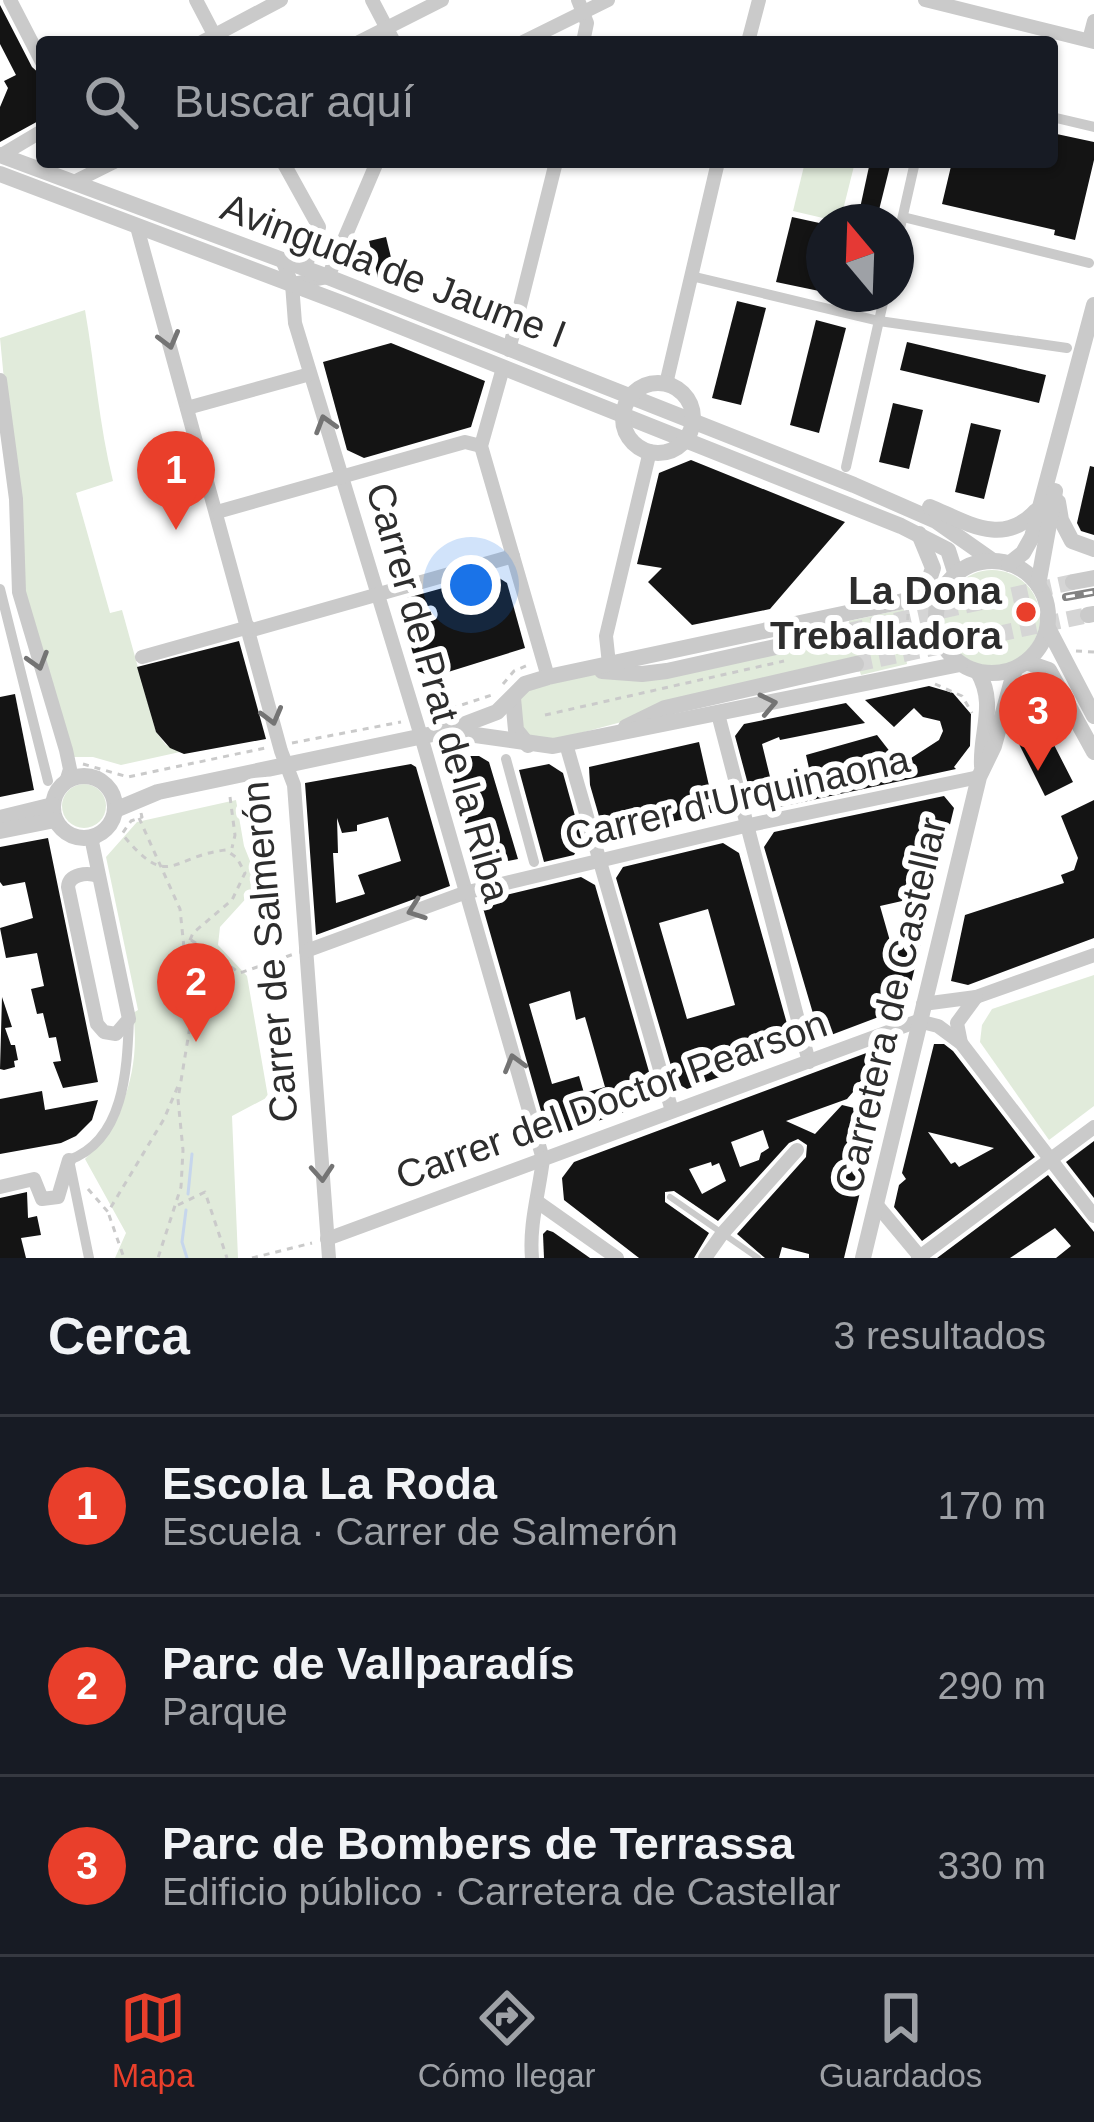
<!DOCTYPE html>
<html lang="es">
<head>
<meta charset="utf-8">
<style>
  body { margin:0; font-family:Arial,sans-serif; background:#20242c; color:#f1f3f6 }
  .compass { position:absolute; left:806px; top:204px; width:108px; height:108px; border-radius:50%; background:#171b24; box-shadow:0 3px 9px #0004; rotate:341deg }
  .you { position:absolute; left:471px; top:585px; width:42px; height:42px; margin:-30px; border:9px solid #fff; border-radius:50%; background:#1a73e8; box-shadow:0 0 0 18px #1a73e833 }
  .badge { display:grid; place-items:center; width:78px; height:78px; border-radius:50%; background:#e93f2b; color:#fff; font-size:39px; font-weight:700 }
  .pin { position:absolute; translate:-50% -99px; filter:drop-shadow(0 3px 6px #0008) }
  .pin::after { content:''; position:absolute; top:63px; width:42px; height:36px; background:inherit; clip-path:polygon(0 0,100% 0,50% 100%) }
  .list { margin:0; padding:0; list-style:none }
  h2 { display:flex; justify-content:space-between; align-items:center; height:156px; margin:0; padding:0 48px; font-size:51px }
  h2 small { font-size:39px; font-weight:400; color:#9ea1a6 }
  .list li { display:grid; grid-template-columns:78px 1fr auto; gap:36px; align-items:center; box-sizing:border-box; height:180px; padding:0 48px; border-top:3px solid #363941 }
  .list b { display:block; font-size:45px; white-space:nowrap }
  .list p { margin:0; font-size:39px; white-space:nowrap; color:#9ea1a6 }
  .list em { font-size:39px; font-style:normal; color:#9ea1a6 }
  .icon { flex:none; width:66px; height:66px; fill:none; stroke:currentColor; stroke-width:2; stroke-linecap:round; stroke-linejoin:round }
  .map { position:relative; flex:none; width:1094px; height:1258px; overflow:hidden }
  .search { position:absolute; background:#171b24; box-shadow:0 3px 9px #0004; left:36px; right:36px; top:36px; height:132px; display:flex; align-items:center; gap:30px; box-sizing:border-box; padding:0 42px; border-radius:12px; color:#9ea1a6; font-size:45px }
  .sheet { height:696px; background:#171b24 }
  nav { display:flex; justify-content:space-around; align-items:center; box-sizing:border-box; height:168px; border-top:3px solid #363941; background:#171b24; font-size:33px; color:#9ea1a6 }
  nav a { display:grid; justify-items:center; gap:6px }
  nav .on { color:#e93f2b }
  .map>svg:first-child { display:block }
</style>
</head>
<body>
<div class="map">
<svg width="1094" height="1258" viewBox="0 0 1094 1258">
  <rect width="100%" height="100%" fill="#fff"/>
  <g fill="#e1ebdb">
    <polygon points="805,162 855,162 840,222 793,211"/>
    <path d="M85,310C95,367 99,425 113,481L76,493L110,613L122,610L156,732L166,745L180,752L121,765L93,757H72L24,590L0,338Z"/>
    <circle cx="992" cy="618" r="48"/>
    <polygon points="904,609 902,634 907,664 861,675 856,659 547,742 529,738 517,715 521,698 529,690 577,677 851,635 849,621"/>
    <circle cx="84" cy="806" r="22"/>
    <path d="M236,800L244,846L256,876L251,893L220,927L218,945L247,976L268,1097L232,1116L238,1258H115L126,1233L85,1159C124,1123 141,1065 133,1013L138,1010L106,857L137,822Z"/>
    <polygon points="1094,975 1094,1106 1049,1140 980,1042 982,1025 992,1009"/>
  </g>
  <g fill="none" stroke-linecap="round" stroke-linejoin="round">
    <g stroke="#c6d6ec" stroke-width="3">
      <polyline points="188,1194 192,1154"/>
      <polyline points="186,1210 182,1242 187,1258"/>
    </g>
  </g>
  <g fill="#141414" fill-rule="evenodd">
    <polygon points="0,5 32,67 42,76 42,119 0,142 0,107 8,88 4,81 16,75 0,44"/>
    <polygon points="1052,133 1094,142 1094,160 1075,240 1054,235 1055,230 942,204 952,162 1052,162"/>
    <polygon points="870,162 891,162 876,222 857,222"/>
    <polygon points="792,217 824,224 824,292 776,282"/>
    <polygon points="386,237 398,286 378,278 369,241"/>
    <polygon points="737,301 766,308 741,405 712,398"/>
    <polygon points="816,320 846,328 819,433 790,425"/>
    <polygon points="907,342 1046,375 1039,403 900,370"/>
    <polygon points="391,343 485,381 471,427 364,458 347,450 323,362"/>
    <polygon points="893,403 923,410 909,469 879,462"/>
    <polygon points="971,423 1001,430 984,499 955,492"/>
    <polygon points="691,460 845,522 770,609 692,625 648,582 662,568 637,564 659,473"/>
    <polygon points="1090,466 1094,467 1094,535 1081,531 1077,523"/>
    <polygon points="493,574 507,583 525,648 432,677 418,671 401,612 407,598"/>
    <polygon points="239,641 266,739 184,754 170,748 156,732 137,667"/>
    <polygon points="929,686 953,693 971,714 970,746 954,767 956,769 766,810 753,803 735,736 744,724 846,703 865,723 780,740 779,737 762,744 772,785 811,777 806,755 877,735 891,753 899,748 908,760 939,740 943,731 940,721 923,717 914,708 894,727 865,700"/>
    <polygon points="15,694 34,790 0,797 0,697"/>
    <polygon points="1048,720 1057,737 1051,739 1073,782 1045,796 1016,738 1024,734 1022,730"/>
    <polygon points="699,742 715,812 605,837 590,785 589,767"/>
    <polygon points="456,756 479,756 489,762 518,859 478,867 449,766 459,763"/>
    <path d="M411,764L416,767L450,886L316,935L305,783ZM388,817L401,861L358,875L365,894L336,903L333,853H338L337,818L342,833L357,831V825Z"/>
    <polygon points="549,764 563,773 582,841 574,855 544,862 519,770"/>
    <polygon points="944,796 954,808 933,894 880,906 892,948 921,943 905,1007 831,1035 817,1027 764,847 774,832"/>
    <polygon points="1094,800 1094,938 968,985 951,981 965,915 1064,883 1061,875 1074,870 1078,858 1061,816"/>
    <polygon points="48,838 98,1082 63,1088 53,1062 61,1061 56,1037 49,1038 43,1013 37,1014 31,989 44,986 37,953 6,958 0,928 33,918 25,882 3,886 0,882 0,847"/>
    <path d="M723,843L739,853L791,1038L784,1053L687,1089L676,1083L616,878L623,867ZM708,909L735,1005L687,1019L659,923Z"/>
    <path d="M581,877L595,885L654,1089L647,1104L560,1134L545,1125L481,901ZM570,991L576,1020L585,1017L605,1087L584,1093L579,1076L552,1084L529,1004Z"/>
    <polygon points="2,997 12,1027 5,1028 11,1045 15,1045 18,1060 14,1061 15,1067 4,1070 0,1069"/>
    <path d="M934,1044H944L953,1051L1035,1157L922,1241L894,1207L899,1185L906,1179L902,1173ZM928,1132L994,1148L959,1167L955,1162L951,1164Z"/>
    <path d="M877,1049L888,1051L892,1062L881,1106L859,1085L847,1099L786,1121L815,1134L842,1105L879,1114L844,1258H809V1254L782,1247L779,1258H765L737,1234L806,1157L807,1145L798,1139L789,1143L718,1221L674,1191L665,1192V1202L709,1233L694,1258H639L564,1200L562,1178L574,1162ZM763,1130L769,1148L761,1153L759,1160L740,1167L731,1142ZM711,1162L712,1166L719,1163L726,1181L702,1194L689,1169Z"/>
    <polygon points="42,1091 45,1110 98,1100 92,1120 76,1136 61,1143 0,1154 0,1099"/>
    <polygon points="1094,1141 1094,1198 1066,1162"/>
    <polygon points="1048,1175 1094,1232 1094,1258 1056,1258 1071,1246 1055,1228 1010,1258 937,1258"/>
    <polygon points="27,1192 28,1218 37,1216 41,1235 21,1238 26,1258 0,1258 0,1198"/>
    <polygon points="547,1230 553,1232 590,1258 544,1258 543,1234"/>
  </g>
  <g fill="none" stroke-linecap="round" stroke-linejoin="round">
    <g stroke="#d5d5d5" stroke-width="16" stroke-dasharray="16 8" stroke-linecap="butt">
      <polyline points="848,631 1073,582"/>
      <polyline points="856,664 1088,615"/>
    </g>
    <g stroke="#cacaca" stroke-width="3" stroke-dasharray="6 6" stroke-linecap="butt">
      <polyline points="908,614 907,633 915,657"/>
      <polyline points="852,646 908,633"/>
      <polyline points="1076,651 1094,652"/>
      <polyline points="503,684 514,671 528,665"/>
      <polyline points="935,684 962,696 972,713"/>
      <polyline points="545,715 784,661"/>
      <polyline points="428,716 492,695"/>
      <polyline points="292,743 401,722"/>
      <polyline points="83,764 128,777 265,748"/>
      <polyline points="230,797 235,835 232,848"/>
      <path d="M141,813L142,817L131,821L122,834C170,892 170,856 226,850L237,858L245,873L232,900L193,933L184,954L193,1008L178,1099L183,1150L181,1187L158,1258"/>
      <polyline points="139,818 180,909 184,948"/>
      <polyline points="191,940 240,973 294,954"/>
      <polyline points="88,1189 108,1212 164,1119 178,1086"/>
      <polyline points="178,1205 205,1192 227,1258"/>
      <polyline points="109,1215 124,1258"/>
      <polyline points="252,1258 312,1243"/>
    </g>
    <polyline stroke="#cacaca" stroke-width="6" points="670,1197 758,1258"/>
    <g stroke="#cacaca" stroke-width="10">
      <polyline points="1052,117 1094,127"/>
      <polyline points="903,217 1089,263"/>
      <polyline points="896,246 915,162"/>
      <polyline points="691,276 879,321 1067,348"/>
      <polyline points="846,467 885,294"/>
      <polyline points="0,589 48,781"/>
      <polyline points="506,759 534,862"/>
      <path d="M89,1258L69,1160C125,1140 127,1068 129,1019"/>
    </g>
    <g stroke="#cacaca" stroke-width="14">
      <polyline points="10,0 42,62"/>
      <polyline points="196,0 218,42"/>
      <polyline points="372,0 394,42"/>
      <polyline points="578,0 587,23 583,42"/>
      <polyline points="925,0 1094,42"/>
      <polyline points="1089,40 1094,21"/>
      <polyline points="202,42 281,0"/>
      <polyline points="359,42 442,0"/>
      <polyline points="523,42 608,0"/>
      <polyline points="748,42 759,0"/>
      <polyline points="0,156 42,131"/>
      <polyline points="283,162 319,227 305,268"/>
      <polyline points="74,182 114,162"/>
      <polyline points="137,227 281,751 294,785 329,1258"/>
      <path d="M282,260L292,284L295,323L421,736L543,1159C539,1193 529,1224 532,1258"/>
      <polyline points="292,284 328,277 377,162"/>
      <polyline points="509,350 556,162"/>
      <polyline points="503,368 481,446 548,677"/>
      <polyline points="0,380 16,499 19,592 66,750 70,769 66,782"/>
      <polyline points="666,384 718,162"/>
      <polyline points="187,408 310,374"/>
      <polyline points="217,512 465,442 481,446"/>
      <polyline points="249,631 513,556"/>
      <polyline points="142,657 249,627"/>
      <polyline points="609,664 606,636 650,451"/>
      <polyline points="718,714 809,1062"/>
      <polyline points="566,744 672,1111"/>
      <path d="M91,837L129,1019L116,1034L104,1032L97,1024L68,887C69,874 87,872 98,876"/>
      <polyline points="306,951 464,893 745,826 979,777"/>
      <polyline points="923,1004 976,997 1094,955"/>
      <polyline points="961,1043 957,1023 976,997"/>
      <polyline points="0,1187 34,1179 42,1199 58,1197 69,1160"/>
      <polyline points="539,1203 617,1258"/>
      <polyline points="876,1204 921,1258"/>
      <polyline points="327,1239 918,1021 938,1026 961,1043 1094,1216"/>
      <polyline points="705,1258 722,1234 797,1150"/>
      <polyline points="918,1258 1094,1127"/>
    </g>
    <g stroke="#cacaca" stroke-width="16">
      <polyline points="0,155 328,277 854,485 936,521 993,561"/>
      <polyline points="0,174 344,304 901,526 948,550 956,575"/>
      <circle cx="658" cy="418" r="35"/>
      <polyline points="1058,502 1061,520 1072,541 1094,549"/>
      <path d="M930,507C968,523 1003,547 1036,511"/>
      <circle cx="992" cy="617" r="56"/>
      <polyline points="1009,564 1023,553 1032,537 1094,305"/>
      <polyline points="1073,582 1094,578"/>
      <polyline points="1038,585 1055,491"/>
      <polyline points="914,596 927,586 933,568 919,534"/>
      <polyline points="1088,615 1094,614"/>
      <polyline points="1048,628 1094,716"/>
      <polyline points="1026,662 1049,670 1094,752"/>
      <polyline points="602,671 642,674 667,671 848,631"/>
      <path d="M978,672C997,705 980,732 982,766"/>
      <polyline points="513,698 516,730 528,745"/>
      <polyline points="626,727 665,708 856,664"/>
      <polyline points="454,732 553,746 960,664"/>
      <circle cx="84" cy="807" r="31"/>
      <polyline points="115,810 158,792 447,731 497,712 525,684 548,677 941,593"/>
      <polyline points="0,818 53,805"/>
      <polyline points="0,831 55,820"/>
      <polyline points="863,1258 979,777 994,746 1015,669"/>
    </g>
    <g stroke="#828282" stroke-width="8">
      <polyline id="rail" points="1066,597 1094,592"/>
    </g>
    <use href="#rail" stroke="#fff" stroke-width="3" stroke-dasharray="9" stroke-linecap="butt"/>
  </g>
  <defs><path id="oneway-chevron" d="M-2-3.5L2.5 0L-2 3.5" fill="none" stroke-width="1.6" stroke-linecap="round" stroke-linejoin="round" transform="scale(3)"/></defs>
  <g stroke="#747474">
    <use href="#oneway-chevron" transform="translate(169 340) rotate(75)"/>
    <use href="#oneway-chevron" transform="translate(325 424) rotate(-107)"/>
    <use href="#oneway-chevron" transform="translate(38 661) rotate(73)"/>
    <use href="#oneway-chevron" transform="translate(768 704) rotate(-12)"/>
    <use href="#oneway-chevron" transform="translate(272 716) rotate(75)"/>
    <use href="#oneway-chevron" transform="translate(416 910) rotate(160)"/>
    <use href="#oneway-chevron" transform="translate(514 1063) rotate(-106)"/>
    <use href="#oneway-chevron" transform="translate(322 1173) rotate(86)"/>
  </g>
  <circle fill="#e93f2b" stroke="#fff" stroke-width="4.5" cx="1026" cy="612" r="12"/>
  <g text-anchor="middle" stroke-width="12" stroke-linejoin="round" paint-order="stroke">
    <g font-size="39" fill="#2d2d2d" stroke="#fff">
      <text transform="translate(394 270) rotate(21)" y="14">Avinguda de Jaume I</text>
      <text transform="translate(439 692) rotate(74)" y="14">Carrer de Prat de la Riba</text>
      <text transform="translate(737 797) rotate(-13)" y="14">Carrer d'Urquinaona</text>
      <text transform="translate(269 952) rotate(-95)" y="14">Carrer de Salmerón</text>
      <text transform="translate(890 1005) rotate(-77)" y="14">Carretera de Castellar</text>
      <text transform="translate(611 1099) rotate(-20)" y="14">Carrer del Doctor Pearson</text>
    </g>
    <g font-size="39" font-weight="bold" fill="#2d2d2d" stroke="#fff" text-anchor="end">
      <text x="1002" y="604">La Dona<tspan x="1002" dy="45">Treballadora</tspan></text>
    </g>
  </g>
</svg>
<svg class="compass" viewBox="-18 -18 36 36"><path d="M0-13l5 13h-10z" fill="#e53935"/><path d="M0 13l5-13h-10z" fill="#9ea1a6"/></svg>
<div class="you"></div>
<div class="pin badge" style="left:176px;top:530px">1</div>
<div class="pin badge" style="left:196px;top:1042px">2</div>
<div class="pin badge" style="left:1038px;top:771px">3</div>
<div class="search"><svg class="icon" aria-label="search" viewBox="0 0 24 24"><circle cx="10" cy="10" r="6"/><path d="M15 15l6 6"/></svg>Buscar aquí</div>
</div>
<section class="sheet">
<h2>Cerca<small>3 resultados</small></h2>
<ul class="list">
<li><span class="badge">1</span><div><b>Escola La Roda</b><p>Escuela · Carrer de Salmerón</p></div><em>170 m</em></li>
<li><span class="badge">2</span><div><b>Parc de Vallparadís</b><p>Parque</p></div><em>290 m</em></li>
<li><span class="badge">3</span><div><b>Parc de Bombers de Terrassa</b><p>Edificio público · Carretera de Castellar</p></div><em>330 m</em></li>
</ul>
</section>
<nav>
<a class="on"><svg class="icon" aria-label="map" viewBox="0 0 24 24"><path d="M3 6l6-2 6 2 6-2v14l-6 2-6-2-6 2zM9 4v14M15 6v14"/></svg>Mapa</a>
<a><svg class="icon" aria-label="directions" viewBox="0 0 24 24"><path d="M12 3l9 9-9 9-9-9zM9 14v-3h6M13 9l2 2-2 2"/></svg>Cómo llegar</a>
<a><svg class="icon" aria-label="saved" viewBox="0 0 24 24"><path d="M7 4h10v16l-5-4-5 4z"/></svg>Guardados</a>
</nav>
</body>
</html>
